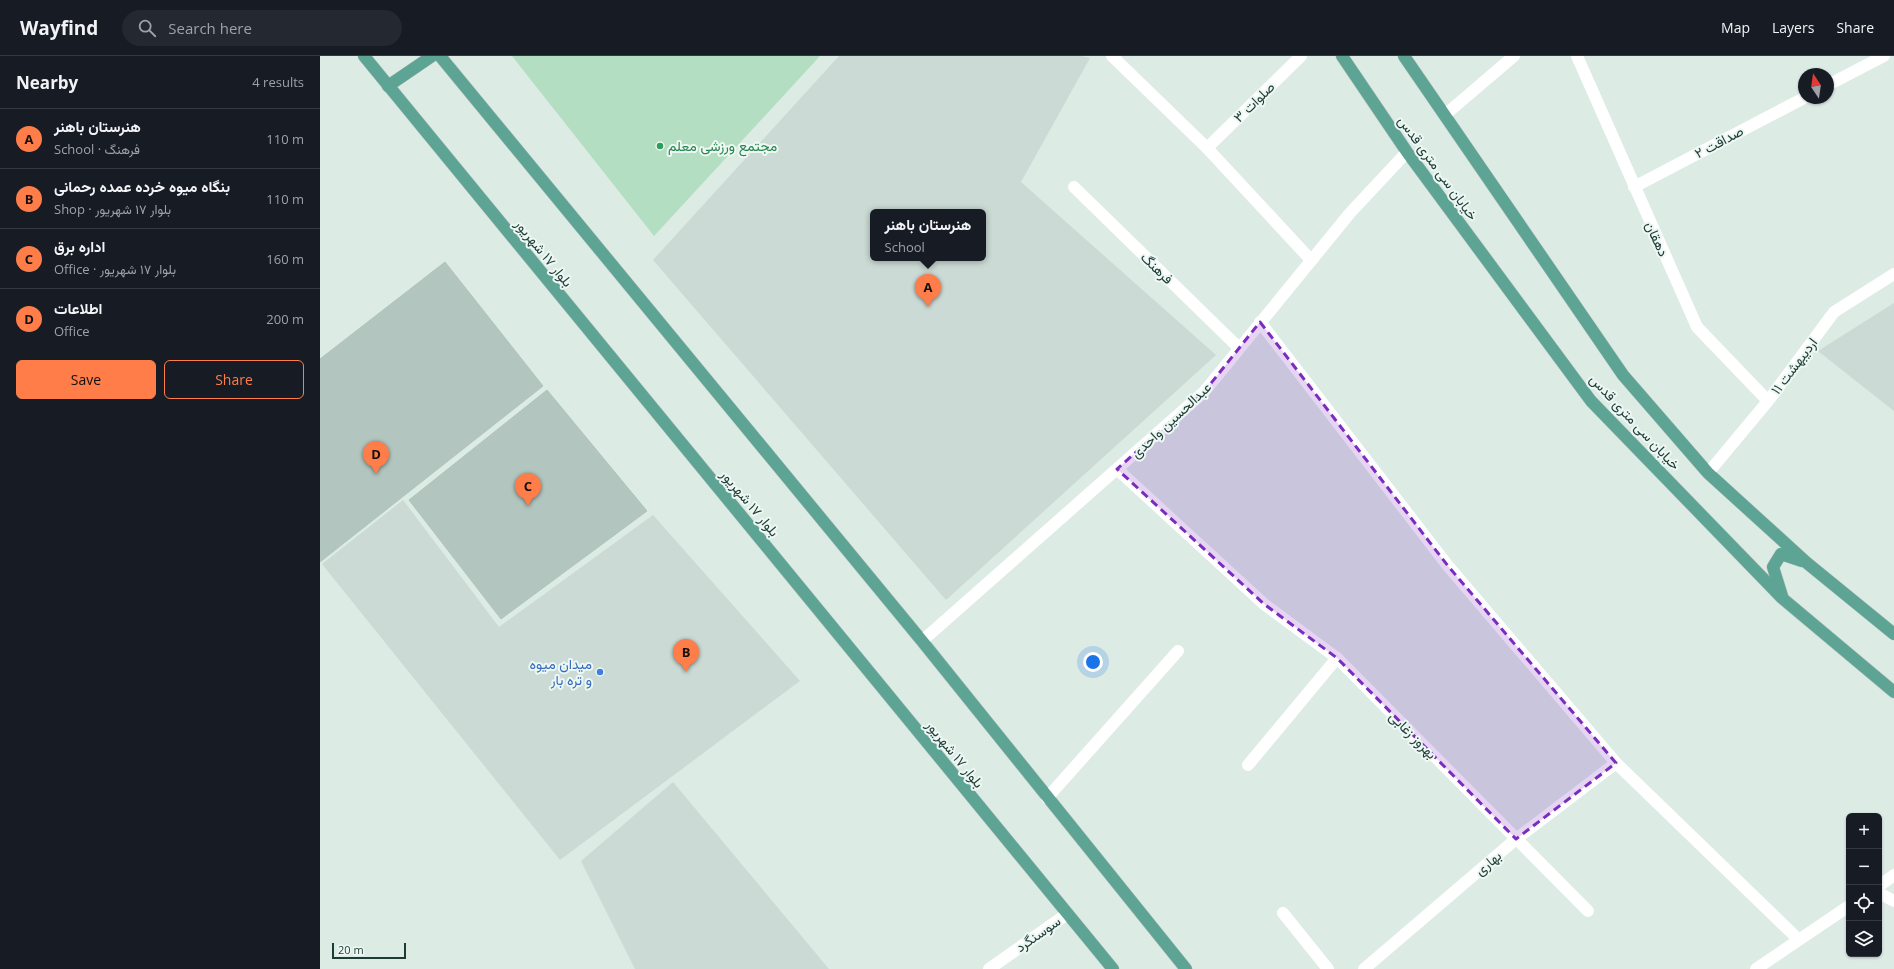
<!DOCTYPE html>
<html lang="en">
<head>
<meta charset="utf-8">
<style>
  body { margin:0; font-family:"Open Sans",Vazirmatn,sans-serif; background:#242831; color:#f1f3f6 }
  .controls { position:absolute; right:12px; bottom:12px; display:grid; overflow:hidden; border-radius:6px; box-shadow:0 1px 3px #0004 }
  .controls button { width:36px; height:36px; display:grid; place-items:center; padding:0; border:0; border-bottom:1px solid #363941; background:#171b24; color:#f1f3f6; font:20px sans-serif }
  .compass { position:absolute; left:1478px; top:12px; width:36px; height:36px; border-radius:50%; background:#171b24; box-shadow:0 1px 3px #0004; rotate:347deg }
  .scale { position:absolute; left:12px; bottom:10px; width:74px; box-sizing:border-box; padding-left:4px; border:2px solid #1e3b35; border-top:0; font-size:11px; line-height:14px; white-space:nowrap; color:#1e3b35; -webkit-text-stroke:3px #edf7f3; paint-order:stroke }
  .you { position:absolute; left:773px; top:606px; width:14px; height:14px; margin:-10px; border:3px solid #fff; border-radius:50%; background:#1a73e8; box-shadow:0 0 0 6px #1a73e833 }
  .badge { display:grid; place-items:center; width:26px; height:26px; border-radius:50%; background:#fe7d48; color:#111; font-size:13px; font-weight:700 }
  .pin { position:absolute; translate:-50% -33px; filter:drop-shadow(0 1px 2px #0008) }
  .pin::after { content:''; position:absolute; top:21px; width:14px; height:12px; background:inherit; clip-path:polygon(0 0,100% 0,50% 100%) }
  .popup { position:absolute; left:550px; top:153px; width:116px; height:52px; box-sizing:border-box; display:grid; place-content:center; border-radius:6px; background:#171b24; filter:drop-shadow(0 1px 3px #0005); font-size:13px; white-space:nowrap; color:#9ea1a6 }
  .popup b { font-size:15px; color:#f1f3f6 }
  .popup::after { content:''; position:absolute; left:50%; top:100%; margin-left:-8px; border:8px solid transparent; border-top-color:#171b24 }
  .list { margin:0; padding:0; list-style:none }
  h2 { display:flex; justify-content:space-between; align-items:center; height:52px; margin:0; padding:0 16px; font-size:17px }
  h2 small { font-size:13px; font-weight:400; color:#9ea1a6 }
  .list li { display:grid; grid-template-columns:26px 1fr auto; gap:12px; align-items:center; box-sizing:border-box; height:60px; padding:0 16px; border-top:1px solid #363941 }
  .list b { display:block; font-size:15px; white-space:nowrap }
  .list p { margin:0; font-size:13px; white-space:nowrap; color:#9ea1a6 }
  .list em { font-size:13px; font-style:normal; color:#9ea1a6 }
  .actions { display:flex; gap:8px; padding:12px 16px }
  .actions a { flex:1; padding:9px 0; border:1px solid #fe7d48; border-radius:6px; text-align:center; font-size:14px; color:#fe7d48 }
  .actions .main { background:#fe7d48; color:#111 }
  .icon { flex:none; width:22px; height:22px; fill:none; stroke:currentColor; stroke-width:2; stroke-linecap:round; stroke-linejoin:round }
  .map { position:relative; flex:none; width:1574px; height:913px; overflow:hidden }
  header { display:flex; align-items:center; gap:24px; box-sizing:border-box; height:56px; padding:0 20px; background:#171b24; border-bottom:1px solid #363941 }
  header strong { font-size:19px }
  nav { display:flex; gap:22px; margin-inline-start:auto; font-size:14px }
  .search { width:280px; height:36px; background:#242831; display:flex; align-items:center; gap:10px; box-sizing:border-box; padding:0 14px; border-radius:22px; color:#9ea1a6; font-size:15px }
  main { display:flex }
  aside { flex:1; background:#171b24 }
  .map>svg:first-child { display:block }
</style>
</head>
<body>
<header>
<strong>Wayfind</strong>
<div class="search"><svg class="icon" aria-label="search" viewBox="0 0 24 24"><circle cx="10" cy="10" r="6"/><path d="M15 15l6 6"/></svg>Search here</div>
<nav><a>Map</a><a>Layers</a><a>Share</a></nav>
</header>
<main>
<aside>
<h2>Nearby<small>4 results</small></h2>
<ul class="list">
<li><span class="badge">A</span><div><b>هنرستان باهنر</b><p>School · فرهنگ</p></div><em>110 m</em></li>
<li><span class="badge">B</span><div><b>بنگاه میوه خرده عمده رحمانی</b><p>Shop · بلوار ١٧ شهریور</p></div><em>110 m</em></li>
<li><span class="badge">C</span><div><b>اداره برق</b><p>Office · بلوار ١٧ شهریور</p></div><em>160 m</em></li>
<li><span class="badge">D</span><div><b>اطلاعات</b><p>Office</p></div><em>200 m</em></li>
</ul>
<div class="actions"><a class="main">Save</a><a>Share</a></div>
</aside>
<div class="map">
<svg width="1574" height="913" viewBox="0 0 1574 913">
  <rect width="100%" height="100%" fill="#ddebe5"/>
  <g fill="#cbdad4" fill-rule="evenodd">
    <path d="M519,0H761L770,2L701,126L896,299L626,544L333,204ZM553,156H663V202H553Z"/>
    <polygon points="1574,247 1574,355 1498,295"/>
    <polygon points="83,444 179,571 333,459 480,625 240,804 2,508"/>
    <polygon points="353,726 509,913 315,913 261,805"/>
  </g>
  <polygon fill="#b3dec1" points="192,0 500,0 334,180"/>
  <g fill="#b2c5be" stroke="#afc4bd">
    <polygon points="125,206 223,330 0,506 0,303"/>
    <polygon points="227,334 327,455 181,563 89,444"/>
  </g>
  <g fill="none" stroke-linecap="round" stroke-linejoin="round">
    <g stroke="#c0c8c6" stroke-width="13">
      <g id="major">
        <polyline points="44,0 793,913"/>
        <polyline points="120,0 602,585 866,913"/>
        <polyline points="1022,0 1087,96 1271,345 1462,542 1574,636"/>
        <polyline points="1084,0 1303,319 1388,417 1487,507 1574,578"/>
        <polyline points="68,30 112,0"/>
        <polyline points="1462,540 1453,511 1461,498 1482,505"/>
      </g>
    </g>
    <g stroke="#fff" stroke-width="12">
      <polyline points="792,0 887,92 991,204"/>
      <polyline points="1257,0 1377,271 1448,345"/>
      <polyline points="1508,29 1564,0"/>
      <polyline points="1126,58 1194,0"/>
      <polyline points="887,92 981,0"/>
      <polyline points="754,131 919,292"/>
      <polyline points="1314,131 1484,42"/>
      <polyline points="940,266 1128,510 1296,707 1478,883"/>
      <polyline points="797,413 944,548 1017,602"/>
      <polyline points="1388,417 1448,345 1514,256 1574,218"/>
      <polyline points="602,585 884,336 1030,157 1087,96"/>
      <polyline points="928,709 1017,602 1268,855"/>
      <polyline points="727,742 858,595"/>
      <polyline points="1559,830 1574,819"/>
      <polyline points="1559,837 1574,845"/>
      <polyline points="963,857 1008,913"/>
      <polyline points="669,913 747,858"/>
      <polyline points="1044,913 1196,783 1296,707"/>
      <polyline points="1436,913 1529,850"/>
    </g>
    <use href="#major" stroke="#5ea495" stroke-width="12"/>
  </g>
  <path fill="#7b2cbf" fill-opacity="0.2" stroke="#7b2cbf" stroke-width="3" stroke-dasharray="8 5" stroke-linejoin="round" d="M940,266L1128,510L1296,707L1196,783L1017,602L944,548L797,413L884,336Z"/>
  <circle fill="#2e9e5b" stroke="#edf7f3" stroke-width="1.5" cx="340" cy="90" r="4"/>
  <circle fill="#3f7fe0" stroke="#edf7f3" stroke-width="1.5" cx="280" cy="616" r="4"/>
  <g text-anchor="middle" stroke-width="4" stroke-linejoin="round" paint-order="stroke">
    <g font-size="14" fill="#1e3b35" stroke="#edf7f3">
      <text transform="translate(934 46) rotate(-44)" y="5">صلوات ۳</text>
      <text transform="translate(1399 86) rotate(-28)" y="5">صداقت ۲</text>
      <text transform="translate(1118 112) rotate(54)" y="5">خیابان سی متری قدس</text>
      <text transform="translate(1337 183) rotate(66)" y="5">دهقان</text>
      <text transform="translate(224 197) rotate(51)" y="5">بلوار ١٧ شهریور</text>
      <text transform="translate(837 212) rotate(44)" y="5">فرهنگ</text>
      <text transform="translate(1474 310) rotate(-53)" y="5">۱۱ اردیبهشت</text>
      <text transform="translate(851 364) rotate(-43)" y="5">عبدالحسین واحدی</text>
      <text transform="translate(1315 366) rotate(47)" y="5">خیابان سی متری قدس</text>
      <text transform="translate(430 447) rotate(50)" y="5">بلوار ١٧ شهریور</text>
      <text transform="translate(1093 679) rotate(45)" y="5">بهروز زغابی</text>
      <text transform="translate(635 698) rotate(51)" y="5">بلوار ١٧ شهریور</text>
      <text transform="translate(1168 807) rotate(-40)" y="5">بهاری</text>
      <text transform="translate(718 878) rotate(-35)" y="5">سوسنگرد</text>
    </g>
    <g font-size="14" fill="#27864d" stroke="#edf7f3" text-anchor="start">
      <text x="348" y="95">مجتمع ورزشی معلم</text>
    </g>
    <g font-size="14" fill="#366cbe" stroke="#edf7f3" text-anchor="end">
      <text x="272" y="613">میدان میوه<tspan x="272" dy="16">و تره بار</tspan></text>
    </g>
  </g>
</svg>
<div class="controls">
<button>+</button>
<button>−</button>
<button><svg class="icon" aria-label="locate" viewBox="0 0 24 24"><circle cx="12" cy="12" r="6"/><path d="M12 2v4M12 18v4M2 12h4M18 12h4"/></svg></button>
<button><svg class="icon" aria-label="layers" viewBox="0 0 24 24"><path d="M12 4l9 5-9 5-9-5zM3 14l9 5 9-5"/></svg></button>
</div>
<svg class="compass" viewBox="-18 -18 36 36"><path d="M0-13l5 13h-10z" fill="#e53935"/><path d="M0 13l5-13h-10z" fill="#9ea1a6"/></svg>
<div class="scale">20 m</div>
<div class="you"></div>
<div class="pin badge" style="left:608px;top:251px">A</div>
<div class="popup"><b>هنرستان باهنر</b>School</div>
<div class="pin badge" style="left:366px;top:616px">B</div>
<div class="pin badge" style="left:208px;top:450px">C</div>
<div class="pin badge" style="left:56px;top:418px">D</div>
</div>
</main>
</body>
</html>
